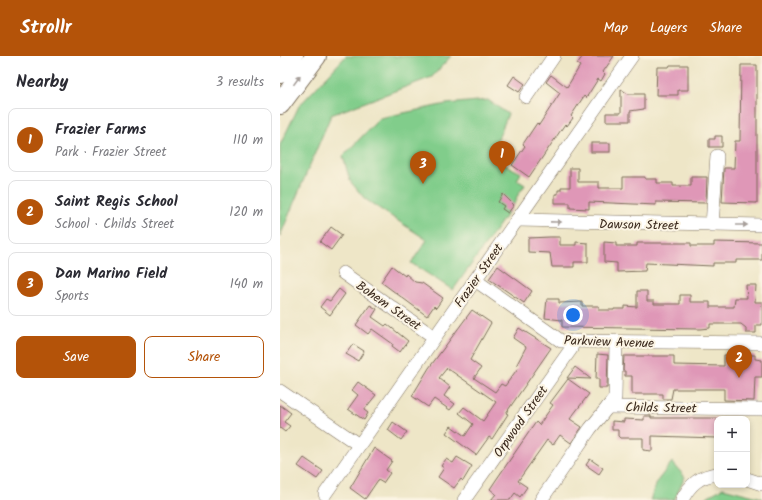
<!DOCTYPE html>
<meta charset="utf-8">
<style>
:root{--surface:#fff;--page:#f2f2f3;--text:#2b2b33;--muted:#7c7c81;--line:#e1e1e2;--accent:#b45309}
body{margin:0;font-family:Kalam,sans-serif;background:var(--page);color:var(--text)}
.controls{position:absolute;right:12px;bottom:12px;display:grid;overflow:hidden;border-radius:8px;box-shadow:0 2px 6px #0003}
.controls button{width:36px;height:36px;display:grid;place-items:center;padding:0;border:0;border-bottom:1px solid var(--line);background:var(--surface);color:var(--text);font:20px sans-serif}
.you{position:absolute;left:293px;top:259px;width:14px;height:14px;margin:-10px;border:3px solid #fff;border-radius:50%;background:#1a73e8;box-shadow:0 0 0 6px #1a73e833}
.badge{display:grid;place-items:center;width:26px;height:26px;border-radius:50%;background:var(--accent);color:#fff;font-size:13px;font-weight:700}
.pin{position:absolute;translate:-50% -33px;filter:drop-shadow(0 1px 2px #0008)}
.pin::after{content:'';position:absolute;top:21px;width:14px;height:12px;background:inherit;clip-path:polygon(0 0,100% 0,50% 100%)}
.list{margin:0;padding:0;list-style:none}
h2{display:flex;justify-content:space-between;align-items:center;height:52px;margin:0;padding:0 16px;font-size:17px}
h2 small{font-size:13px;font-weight:400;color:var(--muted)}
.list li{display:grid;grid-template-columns:26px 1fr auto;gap:12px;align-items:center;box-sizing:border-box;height:64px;margin:0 8px 8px;padding:0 8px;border:1px solid var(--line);border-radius:8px}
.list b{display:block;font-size:15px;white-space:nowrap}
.list p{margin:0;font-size:13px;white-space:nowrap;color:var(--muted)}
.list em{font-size:13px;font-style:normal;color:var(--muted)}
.actions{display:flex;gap:8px;padding:12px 16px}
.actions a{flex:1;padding:9px 0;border:1px solid var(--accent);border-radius:8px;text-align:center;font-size:14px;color:var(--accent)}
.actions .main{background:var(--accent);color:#fff}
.map{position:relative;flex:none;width:482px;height:444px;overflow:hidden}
header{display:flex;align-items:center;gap:24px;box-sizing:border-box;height:56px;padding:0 20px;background:var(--accent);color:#fff}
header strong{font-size:19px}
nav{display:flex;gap:22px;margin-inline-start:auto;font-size:14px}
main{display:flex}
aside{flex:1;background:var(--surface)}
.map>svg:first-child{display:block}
.green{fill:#81cd8b;stroke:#5e7c54}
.building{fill:#df97b7}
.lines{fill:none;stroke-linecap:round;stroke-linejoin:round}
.minor-casing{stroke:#7a6c59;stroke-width:14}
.highway-casing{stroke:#7a6c59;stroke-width:22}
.minor{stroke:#fff;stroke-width:13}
.highway{stroke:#fff;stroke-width:20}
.oneway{fill:#a79f9a}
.labels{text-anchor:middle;stroke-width:4;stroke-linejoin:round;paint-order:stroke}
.street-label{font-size:13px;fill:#3b2a1e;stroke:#fcf5e5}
</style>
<header>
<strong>Strollr</strong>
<nav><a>Map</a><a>Layers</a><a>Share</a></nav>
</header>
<main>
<aside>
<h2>Nearby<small>3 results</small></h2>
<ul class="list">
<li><span class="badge">1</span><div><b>Frazier Farms</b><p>Park · Frazier Street</p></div><em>110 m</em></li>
<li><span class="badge">2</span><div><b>Saint Regis School</b><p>School · Childs Street</p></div><em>120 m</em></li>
<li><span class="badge">3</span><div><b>Dan Marino Field</b><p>Sports</p></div><em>140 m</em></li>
</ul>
<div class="actions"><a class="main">Save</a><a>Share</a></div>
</aside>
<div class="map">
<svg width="482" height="444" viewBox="0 0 482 444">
<rect width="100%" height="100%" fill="#fcf5e5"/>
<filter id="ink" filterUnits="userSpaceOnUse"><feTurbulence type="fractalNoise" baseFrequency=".025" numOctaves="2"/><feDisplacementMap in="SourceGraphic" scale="8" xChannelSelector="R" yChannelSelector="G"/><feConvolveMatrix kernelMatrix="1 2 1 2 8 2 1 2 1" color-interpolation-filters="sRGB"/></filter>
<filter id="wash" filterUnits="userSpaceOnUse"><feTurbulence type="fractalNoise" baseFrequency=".012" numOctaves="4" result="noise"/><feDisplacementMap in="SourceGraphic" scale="16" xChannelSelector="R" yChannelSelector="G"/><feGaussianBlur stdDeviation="0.9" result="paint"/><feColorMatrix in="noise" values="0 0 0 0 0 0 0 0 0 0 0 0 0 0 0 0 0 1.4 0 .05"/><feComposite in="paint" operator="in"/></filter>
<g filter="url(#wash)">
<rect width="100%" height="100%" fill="#eee6c7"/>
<!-- green -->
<g class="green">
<path d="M 66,0 L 171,0 L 152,21 L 51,59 L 0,180 L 0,89 L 19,50 Z"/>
<path d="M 208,44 L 228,58 L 213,95 L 220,106 L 241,117 L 237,124 L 245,129 L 236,142 L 237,144 L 173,234 L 131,207 L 147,184 L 85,143 L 70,125 L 63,100 L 100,62 L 166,48 Z"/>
<path d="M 392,406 L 405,421 L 394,444 L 370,444 L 378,424 Z"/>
<path d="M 443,432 L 482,442 L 482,444 L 421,444 Z"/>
</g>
<g id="blocks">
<!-- building -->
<g class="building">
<path d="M 303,0 L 334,0 L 323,16 L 325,18 L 321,25 L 318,23 L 306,42 L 304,40 L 291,60 L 293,62 L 287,70 L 285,68 L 249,121 L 232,109 L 245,90 L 243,88 L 257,67 L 259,69 L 280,37 L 266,26 L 271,19 L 287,31 L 300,10 L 297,8 Z"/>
<path d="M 390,9 L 408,9 L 408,34 L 398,34 L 398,39 L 376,39 L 377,11 L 389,11 Z"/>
<path d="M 461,9 L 477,9 L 477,147 L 442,146 L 444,112 L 454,112 L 455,85 L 460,85 Z"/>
<path d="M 234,20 L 245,28 L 239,36 L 228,29 Z"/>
<path d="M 341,33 L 348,38 L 364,38 L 364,53 L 350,55 L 350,65 L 326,65 L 326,57 L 341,57 Z"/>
<path d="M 435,80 L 442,80 L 442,91 L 429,91 L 429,83 L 435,83 Z"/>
<rect x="311" y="87" width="19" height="9"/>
<path d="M 290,112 L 298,112 L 298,126 L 319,126 L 319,132 L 343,132 L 343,121 L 365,121 L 365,123 L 377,123 L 377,127 L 393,127 L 393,130 L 411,130 L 411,121 L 427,121 L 426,147 L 376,146 L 376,149 L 309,146 L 309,153 L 290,152 L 290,147 L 275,147 L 275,138 L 278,138 L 278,134 L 281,134 L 281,131 L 290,131 Z"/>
<path d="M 223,138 L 234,149 L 228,157 L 222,153 L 224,150 L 218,146 Z"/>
<path d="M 51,171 L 62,179 L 51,194 L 40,186 Z"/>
<path d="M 270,181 L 280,181 L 280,189 L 296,189 L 296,186 L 308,187 L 308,206 L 294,206 L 294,211 L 272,211 L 270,197 L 248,196 L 248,182 Z"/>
<path d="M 324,186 L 336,187 L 336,190 L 357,190 L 357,187 L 411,187 L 411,190 L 434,190 L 434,186 L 482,187 L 482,204 L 456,204 L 456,207 L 433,207 L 433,210 L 366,207 L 365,215 L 337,216 L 337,207 L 324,206 Z"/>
<path d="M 112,210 L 125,220 L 126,218 L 135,226 L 142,227 L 163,242 L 156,252 L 154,250 L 147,260 L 101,226 Z"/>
<path d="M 218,210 L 252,235 L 244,247 L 209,223 Z"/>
<path d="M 466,229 L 476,229 L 475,246 L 482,246 L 482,269 L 476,269 L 476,277 L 466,277 L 466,272 L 461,268 L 430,268 L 430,272 L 420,273 L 282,271 L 282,264 L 265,262 L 267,243 L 279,243 L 279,247 L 302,246 L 302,250 L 319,250 L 319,254 L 334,254 L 334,253 L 345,253 L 345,250 L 357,251 L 357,235 L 367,235 L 367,245 L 374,245 L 374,248 L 400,248 L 400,239 L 410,239 L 410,246 L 430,246 L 430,251 L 454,251 L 455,242 L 467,242 Z"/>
<path d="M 59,233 L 65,238 L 50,259 L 40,251 L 46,243 L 50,245 Z"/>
<path d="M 90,249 L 97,253 L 92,261 L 105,270 L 107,268 L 128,285 L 120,296 L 112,290 L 113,288 L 92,273 L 88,278 L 76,269 Z"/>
<path d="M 192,254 L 211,267 L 190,304 L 201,312 L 194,322 L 215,336 L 221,328 L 225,330 L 238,312 L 236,310 L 246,291 L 233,282 L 239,272 L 271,292 L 226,357 L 228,358 L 212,383 L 209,381 L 196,399 L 166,377 L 171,370 L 185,380 L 193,368 L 179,357 L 184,351 L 203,365 L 216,346 L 167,312 L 159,322 L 170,331 L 164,340 L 175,348 L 170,354 L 154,343 L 148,351 L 132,340 L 149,312 Z"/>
<path d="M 73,288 L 84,295 L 78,305 L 66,298 Z"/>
<path d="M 317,298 L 328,299 L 327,332 L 319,332 L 319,323 L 316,323 Z"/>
<path d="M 444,299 L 475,299 L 475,303 L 482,304 L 482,321 L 475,321 L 474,345 L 444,344 L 444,333 L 393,333 L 391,343 L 383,343 L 383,338 L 352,338 L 352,320 L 345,320 L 345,315 L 343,315 L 344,300 L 394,300 L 394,309 L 444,310 Z"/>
<path d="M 295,311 L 311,323 L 287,322 Z"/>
<path d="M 288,323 L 309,338 L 290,363 L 302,371 L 291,387 L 280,379 L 273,389 L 267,384 L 238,425 L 247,431 L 240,441 L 235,437 L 230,444 L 211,444 L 216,438 L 210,433 L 216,424 L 256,366 L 259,369 L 273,349 L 270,347 Z"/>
<path d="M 78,326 L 96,339 L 84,354 L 88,357 L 84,364 L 68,353 L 78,339 L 72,334 Z"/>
<path d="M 0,349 L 11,357 L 4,366 L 10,370 L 5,376 L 0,372 Z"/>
<path d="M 364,360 L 371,360 L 371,362 L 437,362 L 437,382 L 372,380 L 372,395 L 363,394 L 363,382 L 340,382 L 338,380 L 338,374 L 332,374 L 332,365 L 344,366 L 344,363 L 364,364 Z"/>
<path d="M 113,366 L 127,376 L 121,384 L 108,374 Z"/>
<path d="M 94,392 L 112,405 L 106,414 L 110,417 L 103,427 L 98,424 L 85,443 L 70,432 Z"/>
<path d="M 177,401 L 192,410 L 183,425 L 181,423 L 174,432 L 158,421 L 164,412 L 161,410 L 166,403 L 173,407 Z"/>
<path d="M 24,402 L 43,415 L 37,423 L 18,410 Z"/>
<path d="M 310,403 L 323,412 L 319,418 L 306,409 Z"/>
</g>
</g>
</g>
<g filter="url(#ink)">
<use href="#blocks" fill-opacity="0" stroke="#7a6c59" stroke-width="1"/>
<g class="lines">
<!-- minor casing -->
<g class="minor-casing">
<g id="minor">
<path d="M 246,41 L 274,0"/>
<path d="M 237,164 L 482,169"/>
<path d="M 432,169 L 437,100"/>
<path d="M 63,217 L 154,281"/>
<path d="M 195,224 L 281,285 L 482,287"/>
<path d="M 0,335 L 79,389"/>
<path d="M 328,351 L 482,353"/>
<path d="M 467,423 L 482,428"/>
<path d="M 45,438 L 352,0"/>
<path d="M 184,444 L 291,293 L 293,285"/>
<path d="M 261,444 L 310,373 L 335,342 L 336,286"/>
<path d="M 402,444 C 410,428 420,420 437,418"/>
</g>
</g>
<!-- highway casing -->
<g class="highway-casing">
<g id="highway">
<path d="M 0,17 L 13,0"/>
<path d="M 0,48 L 36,0"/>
</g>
</g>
<!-- minor -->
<use href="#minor" class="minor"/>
<!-- highway -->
<use href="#highway" class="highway"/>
</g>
<!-- one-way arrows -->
<defs><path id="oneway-solid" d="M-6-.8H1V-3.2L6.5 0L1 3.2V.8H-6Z"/></defs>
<g class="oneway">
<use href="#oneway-solid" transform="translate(17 24) rotate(-54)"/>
<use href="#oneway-solid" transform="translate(276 166) rotate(1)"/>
<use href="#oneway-solid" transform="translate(462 169)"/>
</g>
</g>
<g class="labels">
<!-- street labels -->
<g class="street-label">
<text transform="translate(359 168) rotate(1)" y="5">Dawson Street</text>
<text transform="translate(198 219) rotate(-55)" y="5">Frazier Street</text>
<text transform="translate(109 249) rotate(35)" y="5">Bohem Street</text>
<text transform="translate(329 285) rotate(2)" y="5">Parkview Avenue</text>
<text transform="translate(381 351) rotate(1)" y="5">Childs Street</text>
<text transform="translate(240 365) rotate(-55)" y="5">Orpwood Street</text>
</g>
</g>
</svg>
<div class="controls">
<button>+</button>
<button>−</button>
</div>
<div class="you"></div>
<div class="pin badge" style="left:222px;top:118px">1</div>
<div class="pin badge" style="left:459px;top:322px">2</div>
<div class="pin badge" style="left:143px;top:128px">3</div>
</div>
</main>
